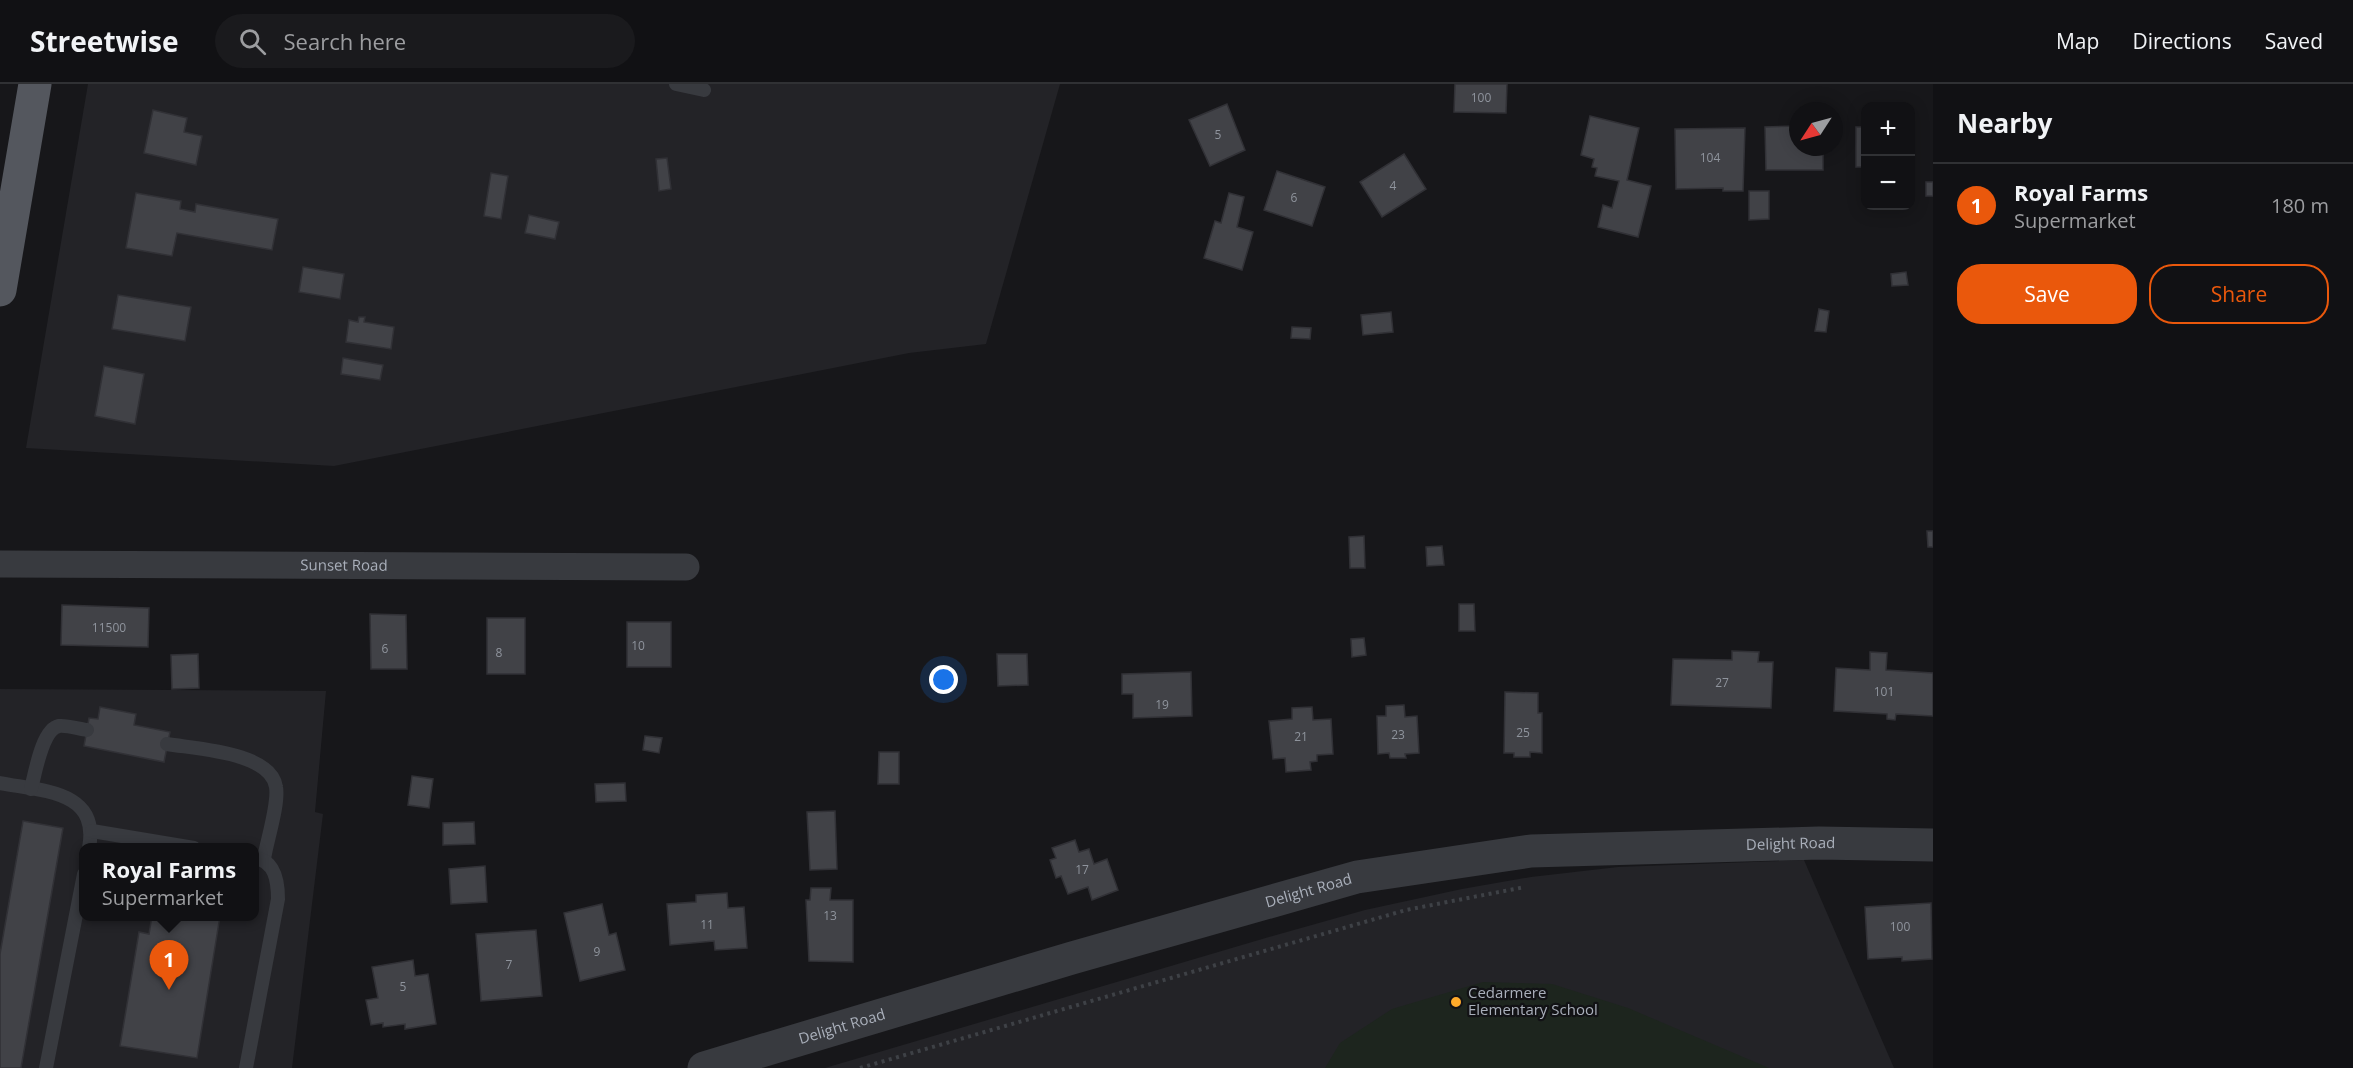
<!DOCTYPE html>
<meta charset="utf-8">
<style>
:root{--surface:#111114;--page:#1a1a1d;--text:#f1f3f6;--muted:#9c9da0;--line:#303134;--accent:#ea580c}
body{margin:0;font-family:"Open Sans",sans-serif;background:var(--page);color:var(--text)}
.controls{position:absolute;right:18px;top:18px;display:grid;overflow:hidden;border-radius:12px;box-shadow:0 3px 15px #0003}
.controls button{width:54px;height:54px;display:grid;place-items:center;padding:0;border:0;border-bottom:2px solid var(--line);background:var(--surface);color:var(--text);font:30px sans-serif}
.compass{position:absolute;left:1789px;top:18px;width:54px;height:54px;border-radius:50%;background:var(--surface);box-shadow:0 3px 15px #0003;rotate:234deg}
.you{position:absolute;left:944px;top:596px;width:21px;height:21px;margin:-15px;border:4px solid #fff;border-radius:50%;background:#1a73e8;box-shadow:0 0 0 9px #1a73e833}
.badge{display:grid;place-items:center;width:39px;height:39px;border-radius:50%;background:var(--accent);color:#fff;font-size:20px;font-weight:700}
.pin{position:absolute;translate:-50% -50px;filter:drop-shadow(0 2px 3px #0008)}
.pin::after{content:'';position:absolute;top:32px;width:21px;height:18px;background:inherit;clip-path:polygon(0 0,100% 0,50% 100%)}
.popup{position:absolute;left:79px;top:759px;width:180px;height:78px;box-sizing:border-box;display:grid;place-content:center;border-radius:12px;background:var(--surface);filter:drop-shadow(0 2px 4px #0005);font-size:20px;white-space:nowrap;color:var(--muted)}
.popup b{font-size:22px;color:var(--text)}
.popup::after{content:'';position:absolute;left:50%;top:100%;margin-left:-12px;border:12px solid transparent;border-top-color:var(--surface)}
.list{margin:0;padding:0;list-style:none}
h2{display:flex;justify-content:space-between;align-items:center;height:78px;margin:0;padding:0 24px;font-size:26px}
h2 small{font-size:20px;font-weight:400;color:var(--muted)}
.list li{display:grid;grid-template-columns:39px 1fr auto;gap:18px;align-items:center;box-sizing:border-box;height:84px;padding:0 24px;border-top:2px solid var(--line)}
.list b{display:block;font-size:22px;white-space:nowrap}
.list p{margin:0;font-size:20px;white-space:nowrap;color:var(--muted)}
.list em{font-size:20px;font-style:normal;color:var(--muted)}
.actions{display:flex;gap:12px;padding:18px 24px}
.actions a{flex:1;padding:14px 0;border:2px solid var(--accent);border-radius:24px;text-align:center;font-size:21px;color:var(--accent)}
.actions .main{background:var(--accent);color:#fff}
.icon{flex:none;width:33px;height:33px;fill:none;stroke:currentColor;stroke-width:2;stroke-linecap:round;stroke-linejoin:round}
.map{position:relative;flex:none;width:1933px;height:984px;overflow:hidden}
header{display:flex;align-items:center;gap:36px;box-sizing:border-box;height:84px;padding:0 30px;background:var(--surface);border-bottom:2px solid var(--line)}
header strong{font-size:28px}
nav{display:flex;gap:33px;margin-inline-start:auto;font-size:21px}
.search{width:420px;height:54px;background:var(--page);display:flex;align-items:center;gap:15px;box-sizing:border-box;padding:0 21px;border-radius:33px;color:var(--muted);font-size:22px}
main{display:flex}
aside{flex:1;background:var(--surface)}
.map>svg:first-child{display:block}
.built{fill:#232327;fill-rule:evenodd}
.green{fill:#1d251e}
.building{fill:#414247;stroke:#313136;stroke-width:1.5}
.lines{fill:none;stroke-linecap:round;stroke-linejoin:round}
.path{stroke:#3e4146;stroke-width:4;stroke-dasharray:3 4.5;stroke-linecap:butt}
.service{stroke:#383a3f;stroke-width:14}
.minor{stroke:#383a3f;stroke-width:27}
.tertiary{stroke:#383a3f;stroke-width:33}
.primary{stroke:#54575e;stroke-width:33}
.poi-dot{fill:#ffab2a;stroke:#121215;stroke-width:2}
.labels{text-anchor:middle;stroke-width:4.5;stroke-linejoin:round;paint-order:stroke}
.number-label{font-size:12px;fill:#8f949d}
.street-label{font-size:15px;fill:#a9afba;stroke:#121215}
.poi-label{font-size:15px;fill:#a9afba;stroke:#121215;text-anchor:start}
</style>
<header>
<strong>Streetwise</strong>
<div class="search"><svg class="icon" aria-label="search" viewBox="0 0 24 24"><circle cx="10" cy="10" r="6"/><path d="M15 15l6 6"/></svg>Search here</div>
<nav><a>Map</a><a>Directions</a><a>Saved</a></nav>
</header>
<main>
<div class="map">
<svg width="1933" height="984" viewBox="0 0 1933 984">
<rect width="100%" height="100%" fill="#17171a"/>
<!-- built -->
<g class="built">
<path d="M 88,0 L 1060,0 L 986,260 L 909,269 L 334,382 L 26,364 Z"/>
<path d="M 0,605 L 326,607 L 315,728 L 323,730 L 292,984 L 0,984 ZM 84,764 L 255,764 L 255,832 L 84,832 Z"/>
<path d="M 1804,776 L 1894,984 L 825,984 L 1269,853 L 1365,826 L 1462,805 L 1531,793 L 1618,783 Z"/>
</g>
<!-- green -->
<path class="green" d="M 1483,898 L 1552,900 L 1628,924 L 1769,984 L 1325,984 L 1340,959 L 1392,925 Z"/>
<!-- building -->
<g class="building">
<path d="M 1455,0 L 1507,0 L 1506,29 L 1454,28 Z"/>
<path d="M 1227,20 L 1245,66 L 1210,82 L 1189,36 Z"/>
<path d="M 153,26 L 187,34 L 184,48 L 202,52 L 196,81 L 144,69 Z"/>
<path d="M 1590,32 L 1639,44 L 1627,96 L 1651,102 L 1638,153 L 1598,143 L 1603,121 L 1612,124 L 1619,97 L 1595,92 L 1597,84 L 1592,83 L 1594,75 L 1581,71 Z"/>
<path d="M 1798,42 L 1798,63 L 1823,63 L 1823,86 L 1766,86 L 1765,43 Z"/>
<rect x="1856" y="43" width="10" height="40"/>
<path d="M 1745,44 L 1743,107 L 1723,107 L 1723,104 L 1676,105 L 1675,45 Z"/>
<path d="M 1404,70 L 1426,105 L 1382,133 L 1360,98 Z"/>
<path d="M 667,74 L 671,105 L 659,107 L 656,75 Z"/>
<path d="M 1277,87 L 1325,103 L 1312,142 L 1264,126 Z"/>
<path d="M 491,89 L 508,92 L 501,135 L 484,132 Z"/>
<rect x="1926" y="98" width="7" height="14"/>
<path d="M 1749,107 L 1769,107 L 1769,135 L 1749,136 Z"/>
<path d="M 136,109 L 181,117 L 180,125 L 195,128 L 196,120 L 278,135 L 272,166 L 177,149 L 172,172 L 126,164 Z"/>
<path d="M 1229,109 L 1244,113 L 1237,143 L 1253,148 L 1242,186 L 1204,174 L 1215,137 L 1221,139 Z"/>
<path d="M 529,131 L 559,138 L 555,155 L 525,149 Z"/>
<path d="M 303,183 L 344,190 L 340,215 L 299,208 Z"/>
<path d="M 1906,188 L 1908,201 L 1892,202 L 1891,190 Z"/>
<path d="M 118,211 L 191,223 L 185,257 L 112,245 Z"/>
<path d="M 1819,225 L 1829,227 L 1826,248 L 1815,247 Z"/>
<path d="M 1391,228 L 1393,248 L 1363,251 L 1361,231 Z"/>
<path d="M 359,233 L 365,233 L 364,238 L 394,243 L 391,265 L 346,258 L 349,236 L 358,238 Z"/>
<path d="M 1292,243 L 1311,244 L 1310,255 L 1291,254 Z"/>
<path d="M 343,274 L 383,281 L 380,296 L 341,290 Z"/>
<path d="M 104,282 L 144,290 L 135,340 L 95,332 Z"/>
<path d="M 1927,447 L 1933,447 L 1933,463 L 1928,463 Z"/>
<path d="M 1364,452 L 1365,484 L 1350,484 L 1349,453 Z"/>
<path d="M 1442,462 L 1444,481 L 1427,482 L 1426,463 Z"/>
<path d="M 1459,520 L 1474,520 L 1475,547 L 1459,547 Z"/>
<path d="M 62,521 L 149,524 L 148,563 L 61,561 Z"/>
<path d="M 370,530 L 406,531 L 407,585 L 371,585 Z"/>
<rect x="487" y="534" width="38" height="56"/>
<rect x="627" y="538" width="44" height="45"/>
<path d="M 1364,554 L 1366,571 L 1352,573 L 1351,555 Z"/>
<path d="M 1732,567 L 1759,568 L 1758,578 L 1773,578 L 1771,624 L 1671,621 L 1673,575 L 1732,576 Z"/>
<path d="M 1870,568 L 1887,569 L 1886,586 L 1933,589 L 1933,632 L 1896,630 L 1895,636 L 1887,635 L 1887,630 L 1834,627 L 1836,584 L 1870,586 Z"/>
<path d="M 198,570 L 199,604 L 172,605 L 171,571 Z"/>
<path d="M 997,570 L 1027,570 L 1028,601 L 998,602 Z"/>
<path d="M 1191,588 L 1192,632 L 1133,634 L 1133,610 L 1122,610 L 1122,590 Z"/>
<path d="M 1505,608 L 1538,609 L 1538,629 L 1542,629 L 1542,669 L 1530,668 L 1530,673 L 1514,673 L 1514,669 L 1504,669 Z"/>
<path d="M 1404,621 L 1405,633 L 1417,632 L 1419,669 L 1405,670 L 1406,674 L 1390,674 L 1389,669 L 1378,670 L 1377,632 L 1386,632 L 1386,622 Z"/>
<path d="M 100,623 L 136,630 L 134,641 L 170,648 L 164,678 L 84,662 L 89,634 L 98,635 Z"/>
<path d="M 1312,623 L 1313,636 L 1331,635 L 1333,670 L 1317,671 L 1317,677 L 1310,678 L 1311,686 L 1286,688 L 1285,674 L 1273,675 L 1269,637 L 1292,635 L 1292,624 Z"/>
<path d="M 645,652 L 662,654 L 659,669 L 643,666 Z"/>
<path d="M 879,668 L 899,668 L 899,700 L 878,700 Z"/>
<path d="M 412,692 L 433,695 L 429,724 L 408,721 Z"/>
<path d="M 625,699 L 626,717 L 596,718 L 595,700 Z"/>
<path d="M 835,727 L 837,785 L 810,786 L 807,728 Z"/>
<path d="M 23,737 L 63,744 L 21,984 L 0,984 L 0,870 Z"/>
<path d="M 474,738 L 475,760 L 443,761 L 443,739 Z"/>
<path d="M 1075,756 L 1079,768 L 1089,765 L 1094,780 L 1107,775 L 1118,806 L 1092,816 L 1088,803 L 1068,810 L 1061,792 L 1056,794 L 1050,776 L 1056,774 L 1052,764 Z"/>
<path d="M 485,782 L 487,818 L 451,820 L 449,785 Z"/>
<path d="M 811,804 L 831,804 L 830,816 L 853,816 L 853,878 L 809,877 L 806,816 L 810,816 Z"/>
<path d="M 727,809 L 728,824 L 744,823 L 747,864 L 715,866 L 714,857 L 670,861 L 667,820 L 696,818 L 696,811 Z"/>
<path d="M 1931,819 L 1932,875 L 1902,877 L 1902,873 L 1868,875 L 1865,823 Z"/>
<path d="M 602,820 L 609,851 L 616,849 L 625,886 L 580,897 L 564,829 Z"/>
<path d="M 152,832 L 220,832 L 197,974 L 120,962 L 139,848 L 149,850 Z"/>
<path d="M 536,846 L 542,912 L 481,917 L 476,850 Z"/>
<path d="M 413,876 L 415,892 L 428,890 L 436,940 L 405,945 L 405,940 L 383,943 L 383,939 L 371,941 L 366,916 L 378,914 L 372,883 Z"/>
</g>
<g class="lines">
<!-- path -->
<path class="path" d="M 860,984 L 1406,826 L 1525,803"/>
<!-- service -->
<g class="service">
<path d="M 676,0 L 704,6"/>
<path d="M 167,660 C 196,665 271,668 276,703 C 279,720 267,756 264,775"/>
<path d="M 0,699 C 41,707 100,706 89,764"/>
<path d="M 31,705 C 35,690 42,645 59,642 C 67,641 79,645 87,646"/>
<path d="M 92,747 L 194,764"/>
<path d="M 46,984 L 84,790"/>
<path d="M 246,984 L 278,815 C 278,797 275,777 255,774"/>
</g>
<!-- minor -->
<path class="minor" id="s1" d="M 0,480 L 686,483"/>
<!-- tertiary -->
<path class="tertiary" id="s2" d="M 704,984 L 1072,874 L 1357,793 L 1531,767 L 1819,759 L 1933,761"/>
<!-- primary -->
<path class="primary" d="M 0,206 L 35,0"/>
</g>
<!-- markers -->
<circle class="poi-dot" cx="1456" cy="918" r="6"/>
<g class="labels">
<!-- number labels -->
<g class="number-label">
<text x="1481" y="18">100</text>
<text x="1218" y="55">5</text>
<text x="1710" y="78">104</text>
<text x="1393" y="106">4</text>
<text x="1294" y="118">6</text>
<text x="109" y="548">11500</text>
<text x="638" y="566">10</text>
<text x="385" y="569">6</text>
<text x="499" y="573">8</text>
<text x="1722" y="603">27</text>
<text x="1884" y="612">101</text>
<text x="1162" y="625">19</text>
<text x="1523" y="653">25</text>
<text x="1398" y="655">23</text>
<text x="1301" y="657">21</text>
<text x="1082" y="790">17</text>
<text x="830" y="836">13</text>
<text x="707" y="845">11</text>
<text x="1900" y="847">100</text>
<text x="597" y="872">9</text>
<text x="509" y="885">7</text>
<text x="403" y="907">5</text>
</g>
<!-- street labels -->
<g class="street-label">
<text dy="5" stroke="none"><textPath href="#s1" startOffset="344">Sunset Road</textPath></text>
<text dy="5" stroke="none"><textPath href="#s2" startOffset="1116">Delight Road</textPath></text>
<text dy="5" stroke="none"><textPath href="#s2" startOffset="630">Delight Road</textPath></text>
<text dy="5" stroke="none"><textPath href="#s2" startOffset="144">Delight Road</textPath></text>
</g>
<!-- poi labels -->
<g class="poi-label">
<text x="1468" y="914">Cedarmere<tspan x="1468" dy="17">Elementary School</tspan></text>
</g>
</g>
</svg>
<div class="controls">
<button>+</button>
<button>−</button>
</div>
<svg class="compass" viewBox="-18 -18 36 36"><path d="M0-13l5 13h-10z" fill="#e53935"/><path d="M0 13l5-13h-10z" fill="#9c9da0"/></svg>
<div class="you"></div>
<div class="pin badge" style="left:169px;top:906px">1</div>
<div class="popup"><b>Royal Farms</b>Supermarket</div>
</div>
<aside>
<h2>Nearby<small></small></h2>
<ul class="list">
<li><span class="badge">1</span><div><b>Royal Farms</b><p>Supermarket</p></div><em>180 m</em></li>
</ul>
<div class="actions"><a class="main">Save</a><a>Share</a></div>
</aside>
</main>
